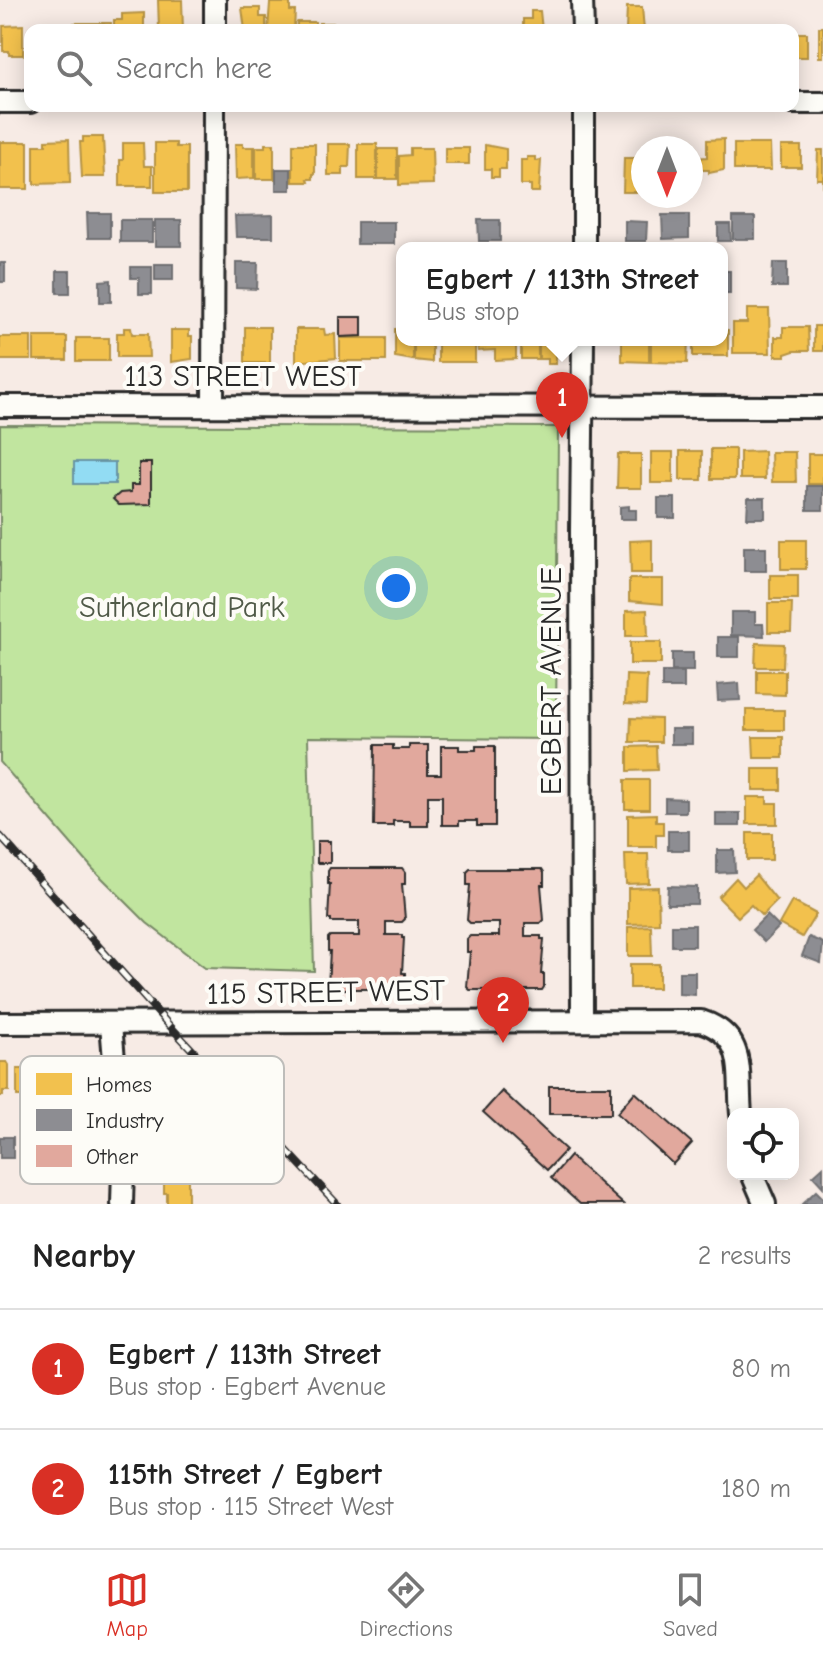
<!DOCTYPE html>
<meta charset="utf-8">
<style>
:root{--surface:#fff;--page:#f2f2f2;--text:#222;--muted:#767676;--line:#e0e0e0;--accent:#d93025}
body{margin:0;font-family:"Comic Neue",sans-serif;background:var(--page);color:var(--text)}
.controls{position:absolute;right:24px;bottom:24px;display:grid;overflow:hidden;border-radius:16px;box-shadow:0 4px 20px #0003}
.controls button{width:72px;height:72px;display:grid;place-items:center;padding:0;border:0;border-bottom:2px solid var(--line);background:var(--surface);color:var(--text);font:40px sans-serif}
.compass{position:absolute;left:631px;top:136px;width:72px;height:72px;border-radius:50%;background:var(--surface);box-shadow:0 4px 20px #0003;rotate:180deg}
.you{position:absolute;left:396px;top:588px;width:28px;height:28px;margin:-20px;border:6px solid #fff;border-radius:50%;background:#1a73e8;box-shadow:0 0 0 12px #1a73e833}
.badge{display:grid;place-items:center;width:52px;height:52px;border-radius:50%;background:var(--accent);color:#fff;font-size:26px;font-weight:700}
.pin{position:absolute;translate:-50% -66px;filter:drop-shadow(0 2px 4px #0008)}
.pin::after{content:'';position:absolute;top:42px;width:28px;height:24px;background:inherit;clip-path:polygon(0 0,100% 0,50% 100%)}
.popup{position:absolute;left:396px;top:242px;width:332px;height:104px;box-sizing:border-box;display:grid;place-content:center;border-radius:16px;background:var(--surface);filter:drop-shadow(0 2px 6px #0005);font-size:26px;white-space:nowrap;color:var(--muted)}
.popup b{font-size:30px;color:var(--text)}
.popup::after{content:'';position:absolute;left:50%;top:100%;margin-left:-16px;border:16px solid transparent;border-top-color:var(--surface)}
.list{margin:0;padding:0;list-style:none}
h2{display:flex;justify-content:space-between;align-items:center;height:104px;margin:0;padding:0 32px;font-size:34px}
h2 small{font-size:26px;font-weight:400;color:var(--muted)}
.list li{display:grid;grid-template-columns:52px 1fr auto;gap:24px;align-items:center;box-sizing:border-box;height:120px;padding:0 32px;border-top:2px solid var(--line)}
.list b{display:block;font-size:30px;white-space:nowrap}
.list p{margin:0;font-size:26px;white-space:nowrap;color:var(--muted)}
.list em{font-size:26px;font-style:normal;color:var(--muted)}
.icon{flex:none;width:44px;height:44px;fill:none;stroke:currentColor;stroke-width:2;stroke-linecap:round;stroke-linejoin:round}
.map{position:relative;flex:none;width:823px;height:1204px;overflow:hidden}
.search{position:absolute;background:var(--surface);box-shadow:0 4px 20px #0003;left:24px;right:24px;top:24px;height:88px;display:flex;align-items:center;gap:20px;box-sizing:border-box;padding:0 28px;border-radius:16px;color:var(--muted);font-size:30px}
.sheet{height:344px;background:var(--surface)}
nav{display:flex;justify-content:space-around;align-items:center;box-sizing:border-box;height:112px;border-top:2px solid var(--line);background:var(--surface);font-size:22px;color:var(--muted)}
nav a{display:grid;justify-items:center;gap:4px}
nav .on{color:var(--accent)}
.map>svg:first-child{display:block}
.green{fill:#c1e59f;stroke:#768865;stroke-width:2}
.water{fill:#92dcf3;stroke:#6995a3;stroke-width:2}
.homes{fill:#f2c14e;stroke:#b69444;stroke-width:2}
.industry{fill:#8d8d92;stroke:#707073;stroke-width:2}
.building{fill:#e1a89d;stroke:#2b2b2b;stroke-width:2}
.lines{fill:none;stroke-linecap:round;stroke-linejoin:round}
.minor-casing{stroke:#2b2b2b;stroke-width:26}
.minor{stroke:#fdfcf7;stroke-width:20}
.rail-casing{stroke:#2b2b2b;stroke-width:8}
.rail{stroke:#fdfcf7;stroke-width:5;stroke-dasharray:15;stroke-linecap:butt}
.labels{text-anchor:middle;stroke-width:8;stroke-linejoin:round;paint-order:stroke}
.street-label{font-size:30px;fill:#2b2b2b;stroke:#fdfcf7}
.park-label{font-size:30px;fill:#505a48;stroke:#fdfcf7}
.key{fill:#fdfcf7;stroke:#bebdba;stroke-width:2}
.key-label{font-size:22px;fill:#2b2b2b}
</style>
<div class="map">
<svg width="823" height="1204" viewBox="0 0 823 1204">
<rect width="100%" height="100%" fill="#f7ebe5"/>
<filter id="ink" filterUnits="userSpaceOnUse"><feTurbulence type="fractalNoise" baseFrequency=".0125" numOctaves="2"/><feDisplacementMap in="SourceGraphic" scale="16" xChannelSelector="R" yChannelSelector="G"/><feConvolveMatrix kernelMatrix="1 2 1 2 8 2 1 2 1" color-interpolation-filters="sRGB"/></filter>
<g filter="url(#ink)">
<!-- green -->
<path class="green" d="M 0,425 L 558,427 L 556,739 L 308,737 L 314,971 L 205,968 L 147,923 L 93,869 L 0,762 Z"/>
<!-- water -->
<rect class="water" x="74" y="462" width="41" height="22"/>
<!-- homes -->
<g class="homes">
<path d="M 158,0 L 182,0 L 183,30 L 159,30 Z"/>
<path d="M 270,3 L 290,3 L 290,11 L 295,11 L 294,30 L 268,30 Z"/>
<path d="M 627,7 L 642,7 L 644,30 L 626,30 Z"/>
<path d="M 242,8 L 260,8 L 260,17 L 266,17 L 266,30 L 245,30 Z"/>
<path d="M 531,11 L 540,11 L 542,30 L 523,30 L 523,19 L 531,19 Z"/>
<path d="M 144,13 L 144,30 L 114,30 L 114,20 L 122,20 L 122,14 Z"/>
<rect x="297" y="22" width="18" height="8"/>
<path d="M 347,22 L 356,22 L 356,28 L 368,30 L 344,30 L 347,28 Z"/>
<path d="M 385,22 L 416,23 L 416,30 L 385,30 Z"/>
<rect x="74" y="23" width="37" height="7"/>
<path d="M 319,23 L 336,23 L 337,30 L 319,30 Z"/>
<path d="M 419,24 L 435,25 L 435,30 L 419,30 Z"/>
<path d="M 735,24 L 765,25 L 765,30 L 735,30 Z"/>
<path d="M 23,25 L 23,55 L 9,55 L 9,51 L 3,51 L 3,26 Z"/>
<rect x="34" y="26" width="35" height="4"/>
<rect x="819" y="27" width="4" height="30"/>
<rect x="793" y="33" width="14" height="24"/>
<path d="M 83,137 L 103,137 L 105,177 L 82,177 L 80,142 L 83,142 Z"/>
<path d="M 69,139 L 70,183 L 34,184 L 34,145 L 46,145 L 46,140 Z"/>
<path d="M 724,139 L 724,170 L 709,173 L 709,170 L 695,170 L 695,158 L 707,157 L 707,140 Z"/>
<rect x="659" y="141" width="23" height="7"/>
<rect x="0" y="142" width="28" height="47"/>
<path d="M 123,143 L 143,143 L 144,166 L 152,166 L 152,186 L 120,186 L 120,160 L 123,160 Z"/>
<path d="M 155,143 L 176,143 L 176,147 L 187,147 L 187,192 L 155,192 Z"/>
<path d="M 235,144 L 243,144 L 243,147 L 254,147 L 254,178 L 236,179 Z"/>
<path d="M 265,144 L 274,144 L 274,179 L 256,179 L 256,147 L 265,147 Z"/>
<path d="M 293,144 L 315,144 L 315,174 L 313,174 L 313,179 L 308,179 L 309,182 L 293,182 Z"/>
<path d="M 328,144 L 350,144 L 349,167 L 343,167 L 343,175 L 328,175 Z"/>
<rect x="358" y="144" width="19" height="35"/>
<path d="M 734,144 L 770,144 L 771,170 L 734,170 Z"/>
<path d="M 485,145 L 506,149 L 506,169 L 499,169 L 499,177 L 491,177 L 491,169 L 485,169 Z"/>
<rect x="781" y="146" width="20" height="21"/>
<path d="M 410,148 L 432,148 L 433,184 L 399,185 L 399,156 L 410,155 Z"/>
<rect x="445" y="148" width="24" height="16"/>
<rect x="378" y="149" width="19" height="30"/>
<path d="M 818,150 L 823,150 L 823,187 L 823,179 L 817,179 Z"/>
<path d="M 527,157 L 535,157 L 535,161 L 541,160 L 539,192 L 531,192 L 531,185 L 521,185 L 521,160 L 527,160 Z"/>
<path d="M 624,158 L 643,158 L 643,182 L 638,182 L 638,192 L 623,192 Z"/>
<path d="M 747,309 L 769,309 L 770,353 L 733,353 L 733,323 L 747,323 Z"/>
<rect x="814" y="326" width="9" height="25"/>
<rect x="245" y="327" width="25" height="36"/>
<path d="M 783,327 L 808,327 L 809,351 L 794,351 L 785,354 L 785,356 L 775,356 L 775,337 L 783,337 Z"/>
<path d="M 124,328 L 131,328 L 132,334 L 148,334 L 149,357 L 117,357 L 117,333 L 124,333 Z"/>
<path d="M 296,329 L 324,329 L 325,335 L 335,334 L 336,358 L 296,362 Z"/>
<path d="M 395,329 L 402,329 L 402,340 L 413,340 L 413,360 L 395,357 Z"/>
<path d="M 171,330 L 189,330 L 189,336 L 192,336 L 192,359 L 171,362 Z"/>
<path d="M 722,330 L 728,330 L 728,356 L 693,356 L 693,340 L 722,340 Z"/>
<rect x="0" y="337" width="31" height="23"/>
<rect x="34" y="337" width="33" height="23"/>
<rect x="76" y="338" width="33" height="23"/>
<rect x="340" y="338" width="46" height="23"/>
<path d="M 414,340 L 432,340 L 432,362 L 414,360 Z"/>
<rect x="438" y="340" width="37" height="22"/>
<path d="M 477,340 L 516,340 L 516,359 L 495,360 L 495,350 L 478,351 Z"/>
<rect x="521" y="340" width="17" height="19"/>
<path d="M 539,340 L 556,340 L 556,364 L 548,364 L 548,359 L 539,359 Z"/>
<path d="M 622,340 L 649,340 L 649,362 L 622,361 Z"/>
<path d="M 651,340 L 688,340 L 687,363 L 651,362 Z"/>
<rect x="711" y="449" width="24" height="30"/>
<rect x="680" y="451" width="22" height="29"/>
<path d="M 764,451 L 765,479 L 740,479 L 740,452 Z"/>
<rect x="651" y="452" width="22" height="31"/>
<path d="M 771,452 L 795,452 L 796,482 L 772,482 Z"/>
<path d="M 618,454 L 641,454 L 641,488 L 617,488 Z"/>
<rect x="808" y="454" width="15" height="30"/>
<path d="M 652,540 L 652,573 L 631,573 L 630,541 Z"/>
<rect x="781" y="540" width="25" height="29"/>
<rect x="770" y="575" width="28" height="24"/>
<path d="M 629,579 L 663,579 L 663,604 L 629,601 Z"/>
<path d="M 768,603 L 792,603 L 791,632 L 768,632 Z"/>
<path d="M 647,610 L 648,636 L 626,636 L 626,611 Z"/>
<rect x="630" y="642" width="31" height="22"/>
<path d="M 756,643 L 784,644 L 783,667 L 755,667 Z"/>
<path d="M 757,671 L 785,671 L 785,695 L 757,694 Z"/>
<path d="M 626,675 L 647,676 L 646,705 L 625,704 Z"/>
<rect x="746" y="710" width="38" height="20"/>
<path d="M 631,718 L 661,719 L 661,742 L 630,742 Z"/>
<path d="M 753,737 L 783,737 L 783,758 L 754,758 Z"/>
<path d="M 656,746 L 657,770 L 628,771 L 628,747 Z"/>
<rect x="753" y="769" width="28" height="21"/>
<rect x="625" y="780" width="24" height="29"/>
<path d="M 747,797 L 767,797 L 767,803 L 777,803 L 777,824 L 747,824 Z"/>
<path d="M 656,814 L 656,822 L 663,822 L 663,835 L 656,835 L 656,847 L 628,847 L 628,815 Z"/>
<rect x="747" y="833" width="25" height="27"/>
<path d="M 625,854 L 648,854 L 649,883 L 626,884 Z"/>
<path d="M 756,875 L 777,901 L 762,916 L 751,905 L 738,917 L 718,897 L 736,878 L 744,887 Z"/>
<path d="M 658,887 L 659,923 L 628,924 L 628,888 Z"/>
<path d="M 792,901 L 816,914 L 802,937 L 779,924 Z"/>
<path d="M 651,926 L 652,956 L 628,956 L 628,927 Z"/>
<rect x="630" y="964" width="29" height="24"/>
<path d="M 0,1062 L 7,1062 L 9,1065 L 9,1091 L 3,1091 L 3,1096 L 0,1096 Z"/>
<path d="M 55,1068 L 55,1096 L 37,1096 L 37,1069 Z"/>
<rect x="17" y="1069" width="19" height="27"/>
<path d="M 57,1084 L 75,1084 L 76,1111 L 57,1111 Z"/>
<rect x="77" y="1084" width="19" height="27"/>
<path d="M 164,1174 L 188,1174 L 188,1204 L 167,1204 L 167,1193 L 164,1193 Z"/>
</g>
<!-- industry -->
<g class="industry">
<rect x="276" y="169" width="15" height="21"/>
<path d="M 87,213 L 110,213 L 110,238 L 88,238 Z"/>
<path d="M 273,215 L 273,237 L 236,237 L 235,216 Z"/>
<path d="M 662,215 L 689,215 L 689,238 L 663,239 Z"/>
<rect x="733" y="217" width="22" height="22"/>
<rect x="120" y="220" width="32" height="22"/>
<rect x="155" y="220" width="26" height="26"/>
<path d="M 478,220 L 500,220 L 500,241 L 479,241 Z"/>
<path d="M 625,221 L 647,222 L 646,241 L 625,241 Z"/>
<rect x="357" y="222" width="37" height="22"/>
<path d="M 718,224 L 730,224 L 731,241 L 718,241 Z"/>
<rect x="0" y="263" width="5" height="19"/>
<path d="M 236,263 L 258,263 L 257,289 L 236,288 Z"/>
<path d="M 773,263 L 787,263 L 787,287 L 772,287 Z"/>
<rect x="155" y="264" width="18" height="16"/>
<path d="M 131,267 L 152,267 L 152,294 L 139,294 L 139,278 L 131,278 Z"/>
<rect x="57" y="271" width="13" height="22"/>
<rect x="722" y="271" width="8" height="22"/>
<path d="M 111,280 L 111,302 L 100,302 L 100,281 Z"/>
<rect x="807" y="486" width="16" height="24"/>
<rect x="658" y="498" width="17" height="20"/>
<path d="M 748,498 L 765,498 L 765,518 L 747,518 Z"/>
<path d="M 629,506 L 629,510 L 636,510 L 636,519 L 620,519 L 620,507 Z"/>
<rect x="744" y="547" width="22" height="24"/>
<path d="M 731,612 L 755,612 L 755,624 L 763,624 L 764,636 L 731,635 Z"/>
<rect x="718" y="637" width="21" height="20"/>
<rect x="672" y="653" width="21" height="18"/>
<rect x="662" y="672" width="22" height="16"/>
<path d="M 739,683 L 740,700 L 718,701 L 717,685 Z"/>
<rect x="671" y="729" width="21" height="15"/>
<path d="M 665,798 L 686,799 L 686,812 L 665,812 Z"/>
<rect x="716" y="813" width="24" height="13"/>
<rect x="668" y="831" width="21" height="19"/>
<path d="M 717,850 L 734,850 L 735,872 L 717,873 Z"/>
<path d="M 668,886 L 697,887 L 697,904 L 667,904 Z"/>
<path d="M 767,915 L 779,927 L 764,942 L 752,930 Z"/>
<rect x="672" y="925" width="23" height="21"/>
<path d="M 809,937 L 823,943 L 821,963 L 802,956 Z"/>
<path d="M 679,972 L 695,972 L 695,995 L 679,994 Z"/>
<rect x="0" y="1137" width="13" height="21"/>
<path d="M 823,1167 L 823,1187 L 813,1176 Z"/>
<path d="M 816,1191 L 823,1198 L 823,1204 L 802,1204 Z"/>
</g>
<!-- building -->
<g class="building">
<path d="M 340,317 L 362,317 L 362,336 L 340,337 Z"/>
<path d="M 139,463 L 151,463 L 151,504 L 119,505 L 113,499 L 120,493 L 131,492 L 131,485 L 139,485 Z"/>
<path d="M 375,745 L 393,745 L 393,749 L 409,749 L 409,745 L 428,745 L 428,774 L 441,774 L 441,746 L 459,746 L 459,750 L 476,750 L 476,746 L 495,746 L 495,826 L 477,826 L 477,821 L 459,821 L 459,825 L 442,825 L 442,796 L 428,796 L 428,826 L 410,826 L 410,821 L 393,821 L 393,826 L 374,826 Z"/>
<rect x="317" y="841" width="13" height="22"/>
<path d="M 330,868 L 402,868 L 405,872 L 405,884 L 402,884 L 405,919 L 402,922 L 386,922 L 386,935 L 402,935 L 402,938 L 404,938 L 402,973 L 405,973 L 405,986 L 402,989 L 330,989 L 328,986 L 330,951 L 328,951 L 328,938 L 330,936 L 359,936 L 359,922 L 331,922 L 331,919 L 328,919 L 330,884 L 328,884 L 328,871 Z"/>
<path d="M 470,869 L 542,869 L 544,872 L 544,885 L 541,885 L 544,920 L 541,923 L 525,923 L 525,936 L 541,936 L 541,939 L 544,939 L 541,974 L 544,974 L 544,987 L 542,990 L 470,990 L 467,987 L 470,952 L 467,952 L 467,939 L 470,936 L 499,936 L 499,923 L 470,923 L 467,920 L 470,885 L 467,885 L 467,872 Z"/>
<rect x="549" y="1086" width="62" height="28"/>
<path d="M 502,1091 L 566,1150 L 547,1170 L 483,1112 Z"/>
<path d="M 635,1092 L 692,1143 L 673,1164 L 617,1113 Z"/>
<path d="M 570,1156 L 623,1204 L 580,1204 L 551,1178 Z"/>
</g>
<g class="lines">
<!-- minor casing -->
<g class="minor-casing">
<g id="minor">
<path d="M 582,0 L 583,30"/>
<path d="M 215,30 L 215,0"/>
<path d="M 0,102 L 30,102"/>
<path d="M 793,103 L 823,103"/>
<path d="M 584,248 L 584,106"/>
<path d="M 0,406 L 823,407"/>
<path d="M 213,406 L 214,106"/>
<path d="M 582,1021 L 581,530 L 583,340"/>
<path d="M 0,1023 L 701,1021 C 748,1036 737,1073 741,1114"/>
<path d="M 111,1024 L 123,1168 L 122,1204"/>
<path d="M 752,1174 L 765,1204"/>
</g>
</g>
<!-- minor -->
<use href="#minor" class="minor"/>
<!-- rail casing -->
<g class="rail-casing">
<path id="rail" d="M 0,836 L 168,1024 L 337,1204"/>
</g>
<!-- rail -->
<use href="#rail" class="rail"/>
</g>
</g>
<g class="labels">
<!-- street labels -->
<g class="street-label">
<text x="243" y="386">113 STREET WEST</text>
<text transform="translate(551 681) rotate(-90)" y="10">EGBERT AVENUE</text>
<text transform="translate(326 992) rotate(-1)" y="10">115 STREET WEST</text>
</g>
<!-- park labels -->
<g class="park-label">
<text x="182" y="617">Sutherland Park</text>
</g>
</g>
<!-- legend -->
<rect x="20" y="1056" width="264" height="128" rx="12" class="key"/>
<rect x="36" y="1073" width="36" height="22" fill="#f2c14e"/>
<rect x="36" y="1109" width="36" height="22" fill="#8d8d92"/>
<rect x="36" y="1145" width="36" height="22" fill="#e1a89d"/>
<g class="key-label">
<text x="86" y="1092">Homes</text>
<text x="86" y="1128">Industry</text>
<text x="86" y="1164">Other</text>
</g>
</svg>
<div class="controls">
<button><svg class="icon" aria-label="locate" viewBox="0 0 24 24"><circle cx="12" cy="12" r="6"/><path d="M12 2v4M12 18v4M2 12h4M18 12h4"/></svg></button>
</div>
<svg class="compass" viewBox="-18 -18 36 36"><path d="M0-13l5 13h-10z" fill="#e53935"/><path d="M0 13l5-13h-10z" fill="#767676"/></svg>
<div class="you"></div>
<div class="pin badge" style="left:562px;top:438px">1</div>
<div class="popup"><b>Egbert / 113th Street</b>Bus stop</div>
<div class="pin badge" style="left:503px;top:1043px">2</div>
<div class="search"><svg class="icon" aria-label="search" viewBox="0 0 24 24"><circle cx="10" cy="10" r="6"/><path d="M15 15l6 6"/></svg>Search here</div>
</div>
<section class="sheet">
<h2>Nearby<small>2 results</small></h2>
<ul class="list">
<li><span class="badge">1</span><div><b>Egbert / 113th Street</b><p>Bus stop · Egbert Avenue</p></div><em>80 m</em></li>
<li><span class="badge">2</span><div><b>115th Street / Egbert</b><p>Bus stop · 115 Street West</p></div><em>180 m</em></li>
</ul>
</section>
<nav>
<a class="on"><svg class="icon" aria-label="map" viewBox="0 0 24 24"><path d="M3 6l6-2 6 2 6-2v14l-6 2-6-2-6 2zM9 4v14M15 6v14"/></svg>Map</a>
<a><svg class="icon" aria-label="directions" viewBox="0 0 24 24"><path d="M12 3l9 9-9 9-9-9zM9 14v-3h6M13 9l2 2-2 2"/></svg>Directions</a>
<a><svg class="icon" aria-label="saved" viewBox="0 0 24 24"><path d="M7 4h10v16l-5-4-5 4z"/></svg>Saved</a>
</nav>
